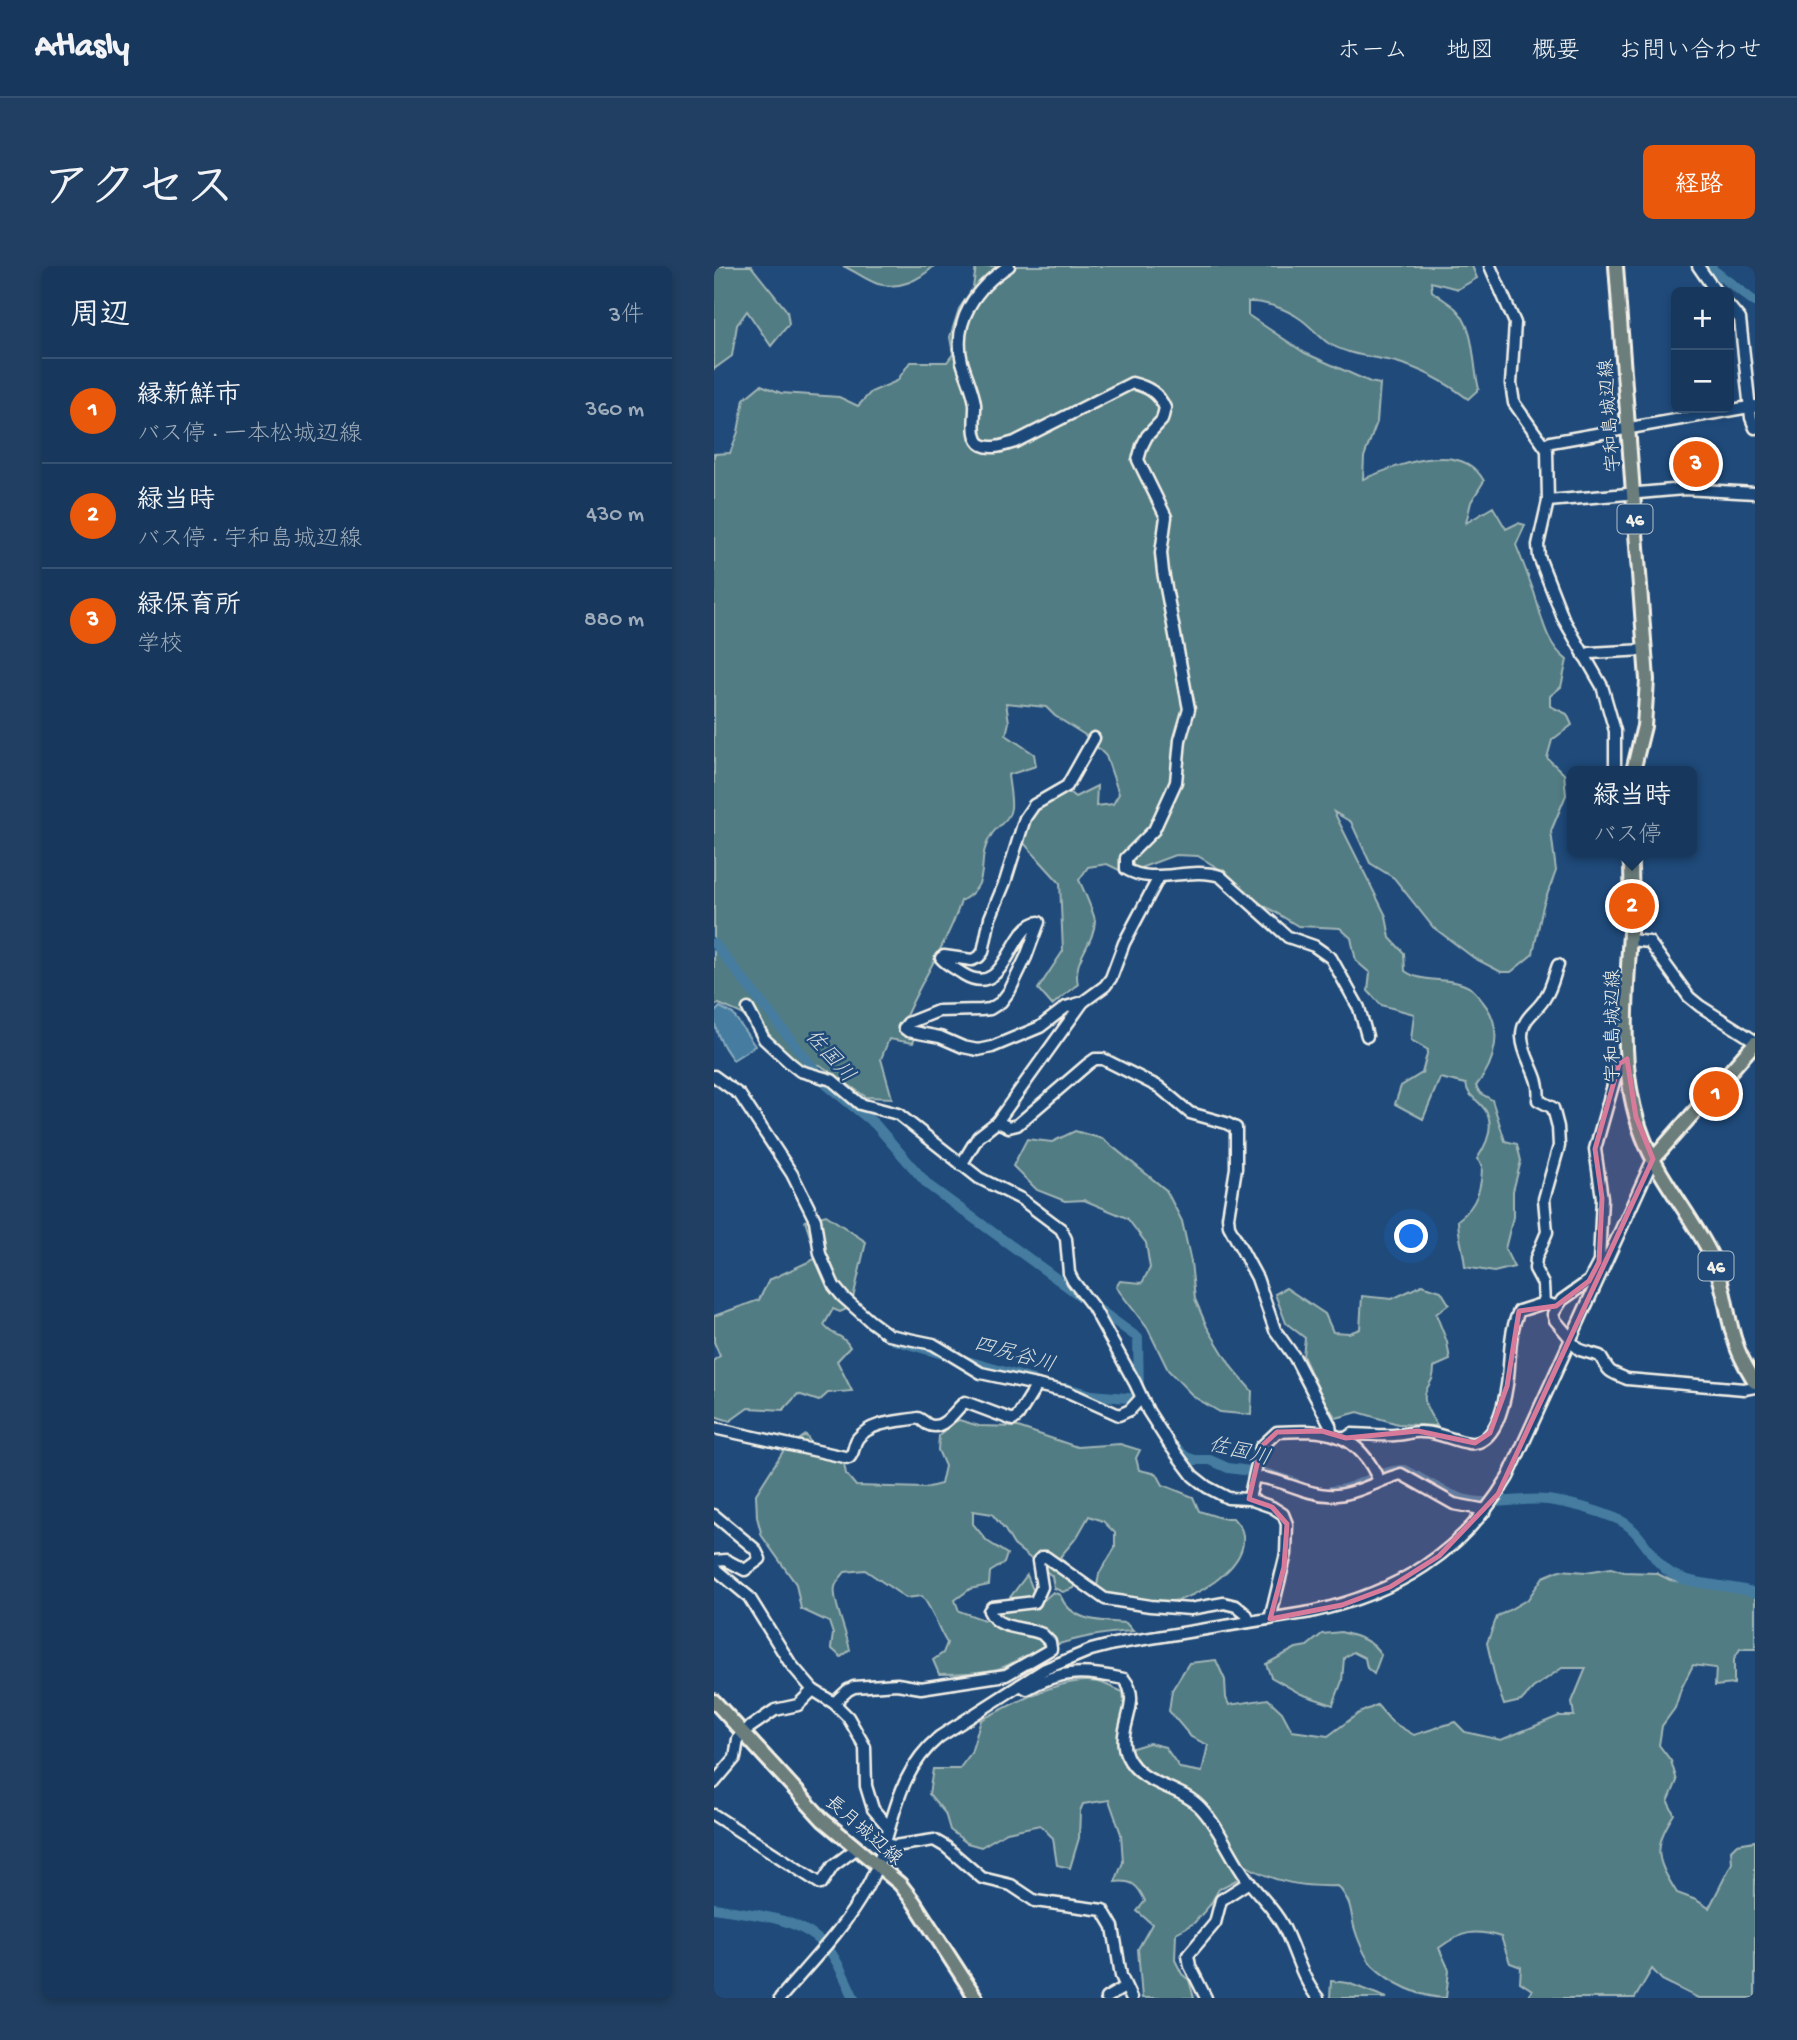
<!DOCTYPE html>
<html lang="ja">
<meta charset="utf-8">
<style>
:root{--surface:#17385c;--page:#203f62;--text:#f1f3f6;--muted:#9eacbb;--line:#365272;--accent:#ea580c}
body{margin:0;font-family:"Gochi Hand","Klee One",sans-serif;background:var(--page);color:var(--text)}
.controls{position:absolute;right:21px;top:21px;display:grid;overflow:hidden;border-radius:10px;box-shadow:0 4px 10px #0003}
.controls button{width:63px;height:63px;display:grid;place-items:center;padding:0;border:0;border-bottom:2px solid var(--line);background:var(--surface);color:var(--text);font:35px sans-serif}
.you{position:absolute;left:698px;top:971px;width:24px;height:24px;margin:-18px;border:5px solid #fff;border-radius:50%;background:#1a73e8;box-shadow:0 0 0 10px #1a73e833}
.badge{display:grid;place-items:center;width:46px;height:46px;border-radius:50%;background:var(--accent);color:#fff;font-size:23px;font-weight:700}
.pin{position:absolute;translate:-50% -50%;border:4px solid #fff;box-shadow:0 2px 7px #0006}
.popup{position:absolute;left:853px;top:500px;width:130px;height:91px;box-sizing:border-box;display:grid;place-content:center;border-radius:10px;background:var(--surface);filter:drop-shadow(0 2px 5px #0005);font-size:23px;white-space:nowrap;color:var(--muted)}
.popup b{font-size:26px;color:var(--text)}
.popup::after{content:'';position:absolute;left:50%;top:100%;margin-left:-14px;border:14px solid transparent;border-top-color:var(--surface)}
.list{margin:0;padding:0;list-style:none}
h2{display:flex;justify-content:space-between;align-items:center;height:91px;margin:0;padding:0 28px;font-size:30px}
h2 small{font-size:23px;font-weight:400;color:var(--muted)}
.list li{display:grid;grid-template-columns:46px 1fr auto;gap:21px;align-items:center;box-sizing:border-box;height:105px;padding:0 28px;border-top:2px solid var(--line)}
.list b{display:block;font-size:26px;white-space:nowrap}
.list p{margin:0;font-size:23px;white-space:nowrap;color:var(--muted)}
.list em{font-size:23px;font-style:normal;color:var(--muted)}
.map{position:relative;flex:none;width:1041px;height:1732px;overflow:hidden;border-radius:10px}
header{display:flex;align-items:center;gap:42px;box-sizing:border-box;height:98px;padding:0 35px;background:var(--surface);border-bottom:2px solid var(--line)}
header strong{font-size:33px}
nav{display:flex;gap:38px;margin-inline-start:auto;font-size:24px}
.intro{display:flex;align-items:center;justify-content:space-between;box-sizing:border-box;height:168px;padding:0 42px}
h1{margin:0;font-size:49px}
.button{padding:18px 32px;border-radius:10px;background:var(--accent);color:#fff;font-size:24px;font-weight:700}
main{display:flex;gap:42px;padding:0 42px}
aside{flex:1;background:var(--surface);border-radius:10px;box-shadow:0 4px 10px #0003}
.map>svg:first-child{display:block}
.green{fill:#517b83;stroke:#a2b6b6;stroke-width:2}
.water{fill:#447ca0;stroke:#8aabbd;stroke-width:2}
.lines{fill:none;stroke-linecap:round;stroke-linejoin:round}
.river{stroke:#447ca0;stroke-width:10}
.minor-casing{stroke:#f4f1e8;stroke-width:15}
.major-casing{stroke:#f4f1e8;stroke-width:18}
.minor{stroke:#1f4a7a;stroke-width:10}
.major{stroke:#6c7e7c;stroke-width:12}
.marked{fill:#d87a9a;fill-opacity:0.2;stroke:#d87a9a;stroke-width:5;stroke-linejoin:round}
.labels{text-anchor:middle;stroke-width:5;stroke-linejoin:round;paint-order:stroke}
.shield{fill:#1f4a7a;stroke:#b4bfc7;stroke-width:2}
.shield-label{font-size:18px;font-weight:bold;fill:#f4f1e8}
.street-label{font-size:19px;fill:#f4f1e8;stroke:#1f4a7a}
.water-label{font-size:21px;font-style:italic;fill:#dadfdd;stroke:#1f4a7a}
</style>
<header>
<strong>Atlasly</strong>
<nav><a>ホーム</a><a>地図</a><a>概要</a><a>お問い合わせ</a></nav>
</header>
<div class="intro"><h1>アクセス</h1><a class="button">経路</a></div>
<main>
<aside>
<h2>周辺<small>3件</small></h2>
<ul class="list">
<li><span class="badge">1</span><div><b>縁新鮮市</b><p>バス停 · 一本松城辺線</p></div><em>360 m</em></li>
<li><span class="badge">2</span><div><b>緑当時</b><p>バス停 · 宇和島城辺線</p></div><em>430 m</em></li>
<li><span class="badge">3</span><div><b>緑保育所</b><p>学校</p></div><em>880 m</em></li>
</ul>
</aside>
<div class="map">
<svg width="1041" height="1732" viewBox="0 0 1041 1732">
<rect width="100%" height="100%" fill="#1f4a7a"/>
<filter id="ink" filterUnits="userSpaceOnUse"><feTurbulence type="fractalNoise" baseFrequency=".0143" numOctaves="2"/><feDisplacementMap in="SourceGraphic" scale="14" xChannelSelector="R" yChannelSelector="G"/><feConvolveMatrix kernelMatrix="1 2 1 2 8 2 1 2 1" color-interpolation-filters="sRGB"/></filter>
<g filter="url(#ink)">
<!-- green -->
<g class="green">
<path d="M 0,0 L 37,0 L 73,45 L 75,58 L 57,80 L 33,45 L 23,59 L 18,90 L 0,103 Z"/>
<path d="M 129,0 L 220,0 C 205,14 185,24 164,18 C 152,14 141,5 129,0 Z"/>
<path d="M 262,0 L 758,0 L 763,12 L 744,23 L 717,16 L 718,25 C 725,31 734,36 741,42 C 762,62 758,97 765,123 L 754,133 C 733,117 707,103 682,96 C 658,90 636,90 614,77 C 604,70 596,59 585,52 C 572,43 550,35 534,36 L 534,49 L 591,87 L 656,116 L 666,118 L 663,156 L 650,191 L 649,213 C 683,200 747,172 770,215 L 757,236 L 752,257 L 779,241 L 792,263 L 804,257 L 811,259 L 802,279 C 808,294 814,310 820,326 C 828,351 831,377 853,394 L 847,421 L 836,430 L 836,440 L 853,448 L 858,459 L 838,474 L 833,492 L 850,508 L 852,529 L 837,565 L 842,605 L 829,640 L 819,688 L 797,706 L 787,706 L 760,692 L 719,661 L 680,612 L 656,597 L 637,556 L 620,546 L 672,650 L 676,672 L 690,687 L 691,705 C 710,719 738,709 758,723 C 762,726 766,732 769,736 C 790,761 782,796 762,820 L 766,827 L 778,834 L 791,875 L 803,878 L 807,895 L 799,925 L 799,951 L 791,983 L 800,1001 L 780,1006 L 751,1001 C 750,985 744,970 744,954 C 763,940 768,921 768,899 L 763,893 C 773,878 783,856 768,840 C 760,831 754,830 752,818 L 726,812 L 709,853 L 681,838 L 687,820 L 708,807 L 714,784 L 697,774 L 700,748 L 667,739 L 654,725 L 656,707 L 642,695 L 637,672 L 626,662 L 584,660 L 526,625 L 507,604 L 484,590 L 461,589 L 421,604 L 405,604 L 393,598 L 374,601 L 365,614 C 368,620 381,650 381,655 C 380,679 358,693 364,718 L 338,739 L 324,723 L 349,685 L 346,617 L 308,575 L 318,551 L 319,534 L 345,518 L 361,531 L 383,520 L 382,540 L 399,538 L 405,528 L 392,490 L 371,469 L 341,450 L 332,441 L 292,437 L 295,456 L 292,469 L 320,488 L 322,500 L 294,509 C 295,519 298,532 297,542 C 296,554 284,559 278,568 C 259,595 281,616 247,635 C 234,676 209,711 192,750 L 204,764 L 199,777 L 175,773 L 167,793 L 178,832 L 152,831 L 106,799 L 84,798 L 26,747 L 5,738 L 0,739 L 0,188 L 16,187 L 24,166 L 30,133 L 47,119 L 67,127 L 125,131 L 144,140 L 157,126 L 183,115 L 196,96 L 233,96 L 239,88 L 236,71 L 245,43 L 259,22 Z"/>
<path d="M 361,865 L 389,873 L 452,924 L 468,955 L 477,996 L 481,1033 L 493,1061 L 518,1102 L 538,1125 L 537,1149 L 506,1146 L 480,1131 L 454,1104 L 434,1063 L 402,1021 L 406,1015 L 428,1017 L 436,1002 L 432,977 L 413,952 L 370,934 L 351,935 L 323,924 L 299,900 L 313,873 L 338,876 Z"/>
<path d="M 112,949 L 152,976 L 137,1041 L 126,1046 L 119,1043 L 110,1059 C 118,1071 127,1066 136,1081 L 123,1095 L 138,1125 L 114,1127 L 105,1135 L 84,1128 L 69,1144 L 34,1142 L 16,1155 L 0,1150 L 0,1094 L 6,1090 L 0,1076 L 0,1050 L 45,1034 L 55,1014 L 103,992 L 91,955 Z"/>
<path d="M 708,1019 L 727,1025 L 735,1038 L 722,1048 L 733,1076 L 736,1094 L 720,1101 C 720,1117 714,1116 711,1128 C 709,1139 718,1151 723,1160 L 684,1158 L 644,1146 L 622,1152 L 608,1131 L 589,1090 L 591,1072 L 572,1057 L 561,1028 L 572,1022 L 611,1048 L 619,1066 L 635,1067 L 646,1063 L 648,1030 L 678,1033 Z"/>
<path d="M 245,1154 L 265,1160 L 304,1161 L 363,1181 L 406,1178 L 426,1184 L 422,1192 L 425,1204 L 443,1208 L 449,1219 L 479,1231 L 485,1245 L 507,1252 L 519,1252 C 522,1256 527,1261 528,1265 C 537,1296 492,1325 468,1333 C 446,1340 403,1332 382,1325 L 385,1308 L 401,1282 L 401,1267 L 389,1255 L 375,1250 L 363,1271 L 346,1291 L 359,1305 L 360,1322 L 349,1326 L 340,1322 L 338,1310 L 300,1279 L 291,1264 L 278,1248 L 259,1245 L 259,1258 L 273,1275 L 293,1288 L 290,1297 L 276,1306 L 275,1319 L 256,1323 L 241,1334 L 245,1345 L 270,1354 L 284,1347 L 313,1309 L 319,1324 L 330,1334 L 339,1326 L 346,1329 C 357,1356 386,1355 412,1357 L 419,1365 C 383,1367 348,1375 314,1389 C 304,1393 295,1400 284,1403 C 264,1407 245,1408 225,1408 L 219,1394 L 229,1387 L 233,1377 C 222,1360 221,1347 208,1330 L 192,1332 L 151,1304 L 131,1306 C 128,1310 122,1316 121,1321 C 118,1333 133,1368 136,1384 L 127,1391 L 117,1382 L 119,1368 L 115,1356 L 87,1343 L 82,1318 L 48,1270 L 43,1251 L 42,1228 L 70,1184 L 92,1169 L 104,1189 L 130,1197 L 132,1208 L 142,1220 L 211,1222 L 227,1218 L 231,1200 L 224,1184 L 225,1170 L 234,1159 Z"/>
<path d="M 897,1302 L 910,1306 L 942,1307 L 956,1314 L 1041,1329 L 1041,1383 L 1026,1383 L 1020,1393 L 1020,1418 L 1001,1420 L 1002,1402 L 979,1399 L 967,1423 L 961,1442 L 948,1460 L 945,1479 L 957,1495 L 963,1515 L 954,1536 L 960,1548 C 938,1583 942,1593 963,1627 L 982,1634 L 995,1642 L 1018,1597 L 1017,1584 L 1023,1578 L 1041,1575 L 1041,1732 L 984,1732 L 948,1714 L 938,1703 L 921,1732 L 813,1732 L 818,1724 L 806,1716 L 807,1701 L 796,1697 L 787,1671 C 760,1663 748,1665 725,1682 L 735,1704 L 732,1732 C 707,1732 676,1717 658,1699 C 652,1692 646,1678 643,1670 C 634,1647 642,1642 624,1620 C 589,1621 561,1617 531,1599 L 526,1612 L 505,1623 L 496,1639 L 480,1657 L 462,1667 L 461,1694 L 468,1708 L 475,1714 L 480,1732 L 428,1732 L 424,1683 L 438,1658 L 423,1645 L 431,1635 C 424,1619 418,1614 401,1616 L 409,1596 L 407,1568 L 395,1534 L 369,1538 L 366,1545 L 365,1572 L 356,1602 L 343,1599 L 339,1572 L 326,1559 L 293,1566 L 267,1581 L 253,1577 L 236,1564 L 231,1547 L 215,1528 L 219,1503 L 245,1503 L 257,1487 L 267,1454 C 299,1438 352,1407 388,1417 C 395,1420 402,1423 409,1426 L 411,1447 L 403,1477 L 419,1482 L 435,1477 L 451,1481 L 466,1502 L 488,1506 L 494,1479 L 477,1471 L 455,1445 L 458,1424 L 475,1397 L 502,1394 L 511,1414 L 512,1432 L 515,1439 L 554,1433 L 568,1446 L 578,1465 L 614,1470 L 645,1447 L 663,1439 L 678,1456 L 700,1469 L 741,1456 L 751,1466 L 787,1474 L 845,1450 L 860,1450 L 858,1436 L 872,1402 L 848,1402 L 819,1422 L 807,1435 L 790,1439 L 782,1416 L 773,1377 L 783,1351 L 814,1333 L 829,1311 L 846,1304 L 872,1306 Z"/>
<path d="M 627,1366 C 642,1370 659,1374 667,1389 L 660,1408 L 653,1402 L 651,1392 L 639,1386 L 630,1392 L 628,1415 L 619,1439 L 587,1428 L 557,1411 L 552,1398 L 582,1382 L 593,1380 L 608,1368 Z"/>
<path d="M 617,1715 L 634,1717 L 673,1732 L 616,1732 Z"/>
</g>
<!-- water -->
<path class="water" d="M 6,741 L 19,748 L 41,780 L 19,794 C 8,779 0,766 0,747 Z"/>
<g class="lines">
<!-- river -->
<g class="river">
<path d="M 994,0 L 1041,36"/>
<path d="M 0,677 L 113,819 L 161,858 L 214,919 L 424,1072 L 425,1126"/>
<path d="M 180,1074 L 319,1114"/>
<path d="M 352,1122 L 378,1129 L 425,1133"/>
<path d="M 459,1179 L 472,1191 L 481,1194 L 496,1194 L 514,1202 L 551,1207 L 581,1217"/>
<path d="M 617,1225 C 643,1224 666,1203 691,1204 C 710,1214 729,1227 749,1233 C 778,1241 806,1231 834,1234 C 856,1237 881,1244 901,1252 C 929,1263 935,1294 958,1308 C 980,1320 1016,1318 1041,1327"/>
<path d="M 0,1642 C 41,1649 91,1650 118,1688 C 127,1702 133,1717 140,1732"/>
</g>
<!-- minor casing -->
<g class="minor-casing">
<g id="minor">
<path d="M 295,0 C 262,21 238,55 248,96 C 252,110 259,123 261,138 C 262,148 256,173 268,179 C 278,184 291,179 301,176 L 418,117 C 434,121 444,126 451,142 L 448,154 L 433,170 L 428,180 L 424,194 L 452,251 L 447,287 L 449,306 L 475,443 L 466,474 L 462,516 L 440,564 L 412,592 L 412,603 C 439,620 474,600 506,610 L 574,671 L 600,680 L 617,692 L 645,742 L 653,770"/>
<path d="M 776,0 L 801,57 L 797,118 L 800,137 L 833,184 L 834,235 L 824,279 L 825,291 L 849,352 L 888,420 L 901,465 L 901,505"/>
<path d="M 984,0 L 1002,26"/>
<path d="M 1015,40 L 1026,53 L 1037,152 L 1041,162"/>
<path d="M 831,179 L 837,176 L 1041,140"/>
<path d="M 834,235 L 970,223 L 1041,227"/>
<path d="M 870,390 L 876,387 L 931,384"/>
<path d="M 916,674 L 935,676 L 975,731 L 986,740 L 1041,775"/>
<path d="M 369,736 L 352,741 L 326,761 L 278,781 L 264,784 L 249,781 L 226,771 L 194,765 L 190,762 L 194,757 L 224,745 L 267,744 L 276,743 L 287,736 L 296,724 L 312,691 L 325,656 C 295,659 293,735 249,708 C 242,703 233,699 227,692 L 230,690 L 258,694 L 265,691 L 269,686 L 276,652 L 291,616 L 311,552 L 320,539 L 353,520 L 380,472"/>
<path d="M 34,743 L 50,773 L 76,797 L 86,805 L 118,814 L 146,838 L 184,848 L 265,912 L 307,933 L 347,963 L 352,973 L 355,1007 L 359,1015 L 379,1041 L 421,1117 L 434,1145 L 455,1178 L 479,1210 L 493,1221 L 514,1232 L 535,1233 L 558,1241 L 569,1248 L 573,1258 L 572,1288 L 556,1353"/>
<path d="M 0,810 L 26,829 L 78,908 L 101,954 L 106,988 L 120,1020 L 129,1031 L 156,1055 L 175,1069 L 219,1078 L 267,1107 L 354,1126 L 405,1149 L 416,1144 L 427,1132"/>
<path d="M 283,856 L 295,861 L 303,859 L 374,798 L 381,793 L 389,793 L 445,821 L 476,847 L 512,857 L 522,862 L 522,902 L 514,951 L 515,960 L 543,1012 L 561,1064 L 581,1092 L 616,1159 L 617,1166"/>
<path d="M 247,899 L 264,871 L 283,856 L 369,736 L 391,720 L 397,712 L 410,677 L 445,611"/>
<path d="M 830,1037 L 829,1018 L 821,1003 L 822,992 L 833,966 L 830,933 L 845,880 L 844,861 L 839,842 L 824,834 C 828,810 809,794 808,771 C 807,751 824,746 832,730 C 838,721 840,709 844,699"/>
<path d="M 857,1073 L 841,1054 L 839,1048 L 848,1034 L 875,1015 L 885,996 L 888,932 L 881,883 L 905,798 L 913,793"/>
<path d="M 856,1075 L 866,1084 L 886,1090 C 896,1107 894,1105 913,1113 L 1030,1123 L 1041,1121"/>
<path d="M 0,1162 L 135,1192 C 141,1186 139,1178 144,1172 C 158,1155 184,1156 204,1152 C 207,1153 210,1156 213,1158 C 229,1167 241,1143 251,1136 L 299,1154 L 304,1150 L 323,1119"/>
<path d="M 632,1172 L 638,1168 C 652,1168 667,1170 681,1169 C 690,1169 699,1165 708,1166 C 725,1166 739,1175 755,1177 C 781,1180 790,1139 793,1119 C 797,1094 794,1068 805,1045 L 830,1037 L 842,1040"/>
<path d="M 541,1211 C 567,1212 588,1228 614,1229 C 639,1231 664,1214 687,1208 L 740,1238 L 772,1244"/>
<path d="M 535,1233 L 547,1181 L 563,1166 C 611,1163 644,1165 665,1215"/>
<path d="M 0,1249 L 41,1283 L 46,1293 L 31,1304 L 12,1294 L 0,1295"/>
<path d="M 0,1302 L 35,1331 L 76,1397 L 99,1424 L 120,1437 L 134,1451 L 151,1481 L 152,1520 L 159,1543 L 175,1562"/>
<path d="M 306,1419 L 313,1423 C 347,1403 372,1405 410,1413 C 430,1437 400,1464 413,1490 C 427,1520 465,1519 486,1541 C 506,1562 516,1590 533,1613 C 545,1630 559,1641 569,1660 C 581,1683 587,1712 604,1732"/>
<path d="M 120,1437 L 134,1424 L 140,1421 L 183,1418 L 207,1422 L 292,1409 L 337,1383 L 336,1376 C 335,1375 329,1369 328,1368 C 311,1360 284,1365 275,1345 L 278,1341 L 321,1336 L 328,1321 L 324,1295 L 328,1291 L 332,1291 L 391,1333 L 436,1340 L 476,1343 L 510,1337 L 522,1340 L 533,1349 L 534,1356"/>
<path d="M 0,1517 L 21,1492 L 24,1473 L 29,1466 L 61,1444 L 84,1439 L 99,1424"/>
<path d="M 0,1549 L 107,1618 L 119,1600 L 143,1582"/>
<path d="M 170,1578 L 180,1580 L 220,1574 L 232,1581 L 268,1612 L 297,1619 L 321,1635 L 389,1644 L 399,1661 L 407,1710 L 417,1732"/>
<path d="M 66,1732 C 96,1697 130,1663 152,1623 C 182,1570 175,1513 225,1471 L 331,1403 L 377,1384 L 400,1378 L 597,1346 C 682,1327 748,1288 794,1211 L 939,893"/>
<path d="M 392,1732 L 411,1721"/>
<path d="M 492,1732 L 476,1700 L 474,1689 L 501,1657 L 507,1634 L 535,1616"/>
</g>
</g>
<!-- major casing -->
<g class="major-casing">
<g id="major">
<path d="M 902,0 L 933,414 L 930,460 L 919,505"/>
<path d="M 916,586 C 924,679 894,782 929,871 C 946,915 978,949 998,991 C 1011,1018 1012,1050 1022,1078 C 1026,1092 1034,1104 1041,1116"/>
<path d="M 939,893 L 1041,777"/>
<path d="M 0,1435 L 109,1554 L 186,1618 L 200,1636 L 262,1732"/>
</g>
</g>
<!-- minor -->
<use href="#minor" class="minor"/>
<!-- major -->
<use href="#major" class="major"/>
</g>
</g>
<!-- marked area -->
<path class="marked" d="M 913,793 L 922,851 L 939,893 L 784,1228 L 725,1290 L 676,1321 L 628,1339 L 556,1353 L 570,1301 L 573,1258 L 558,1241 L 535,1233 L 547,1181 L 563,1166 L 608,1165 L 632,1172 L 704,1165 L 761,1177 L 776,1167 L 793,1120 L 805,1045 L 842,1040 L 875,1015 L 885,996 L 888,932 L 881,883 L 905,798 Z"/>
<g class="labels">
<!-- shield labels -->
<g class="shield">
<rect x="903.5" y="238.5" width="35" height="29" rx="5"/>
<rect x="984.5" y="985.5" width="35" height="29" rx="5"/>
</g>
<g class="shield-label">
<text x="921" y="259">46</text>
<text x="1002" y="1006">46</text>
</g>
<!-- street labels -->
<g class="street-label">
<text transform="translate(894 150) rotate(-94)" y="7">宇和島城辺線</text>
<text transform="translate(897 760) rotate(-90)" y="7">宇和島城辺線</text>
<text transform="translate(151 1563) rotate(41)" y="7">長月城辺線</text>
</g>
<!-- water labels -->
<g class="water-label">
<text transform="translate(117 789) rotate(48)" y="7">佐国川</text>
<text transform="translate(301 1087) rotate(16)" y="7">四尻谷川</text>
<text transform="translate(526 1184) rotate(14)" y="7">佐国川</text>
</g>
</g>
</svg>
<div class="controls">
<button>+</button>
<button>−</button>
</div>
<div class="you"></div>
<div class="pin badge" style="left:1002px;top:828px">1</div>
<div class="pin badge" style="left:918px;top:640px">2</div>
<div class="popup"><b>緑当時</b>バス停</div>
<div class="pin badge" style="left:982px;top:198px">3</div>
</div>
</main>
